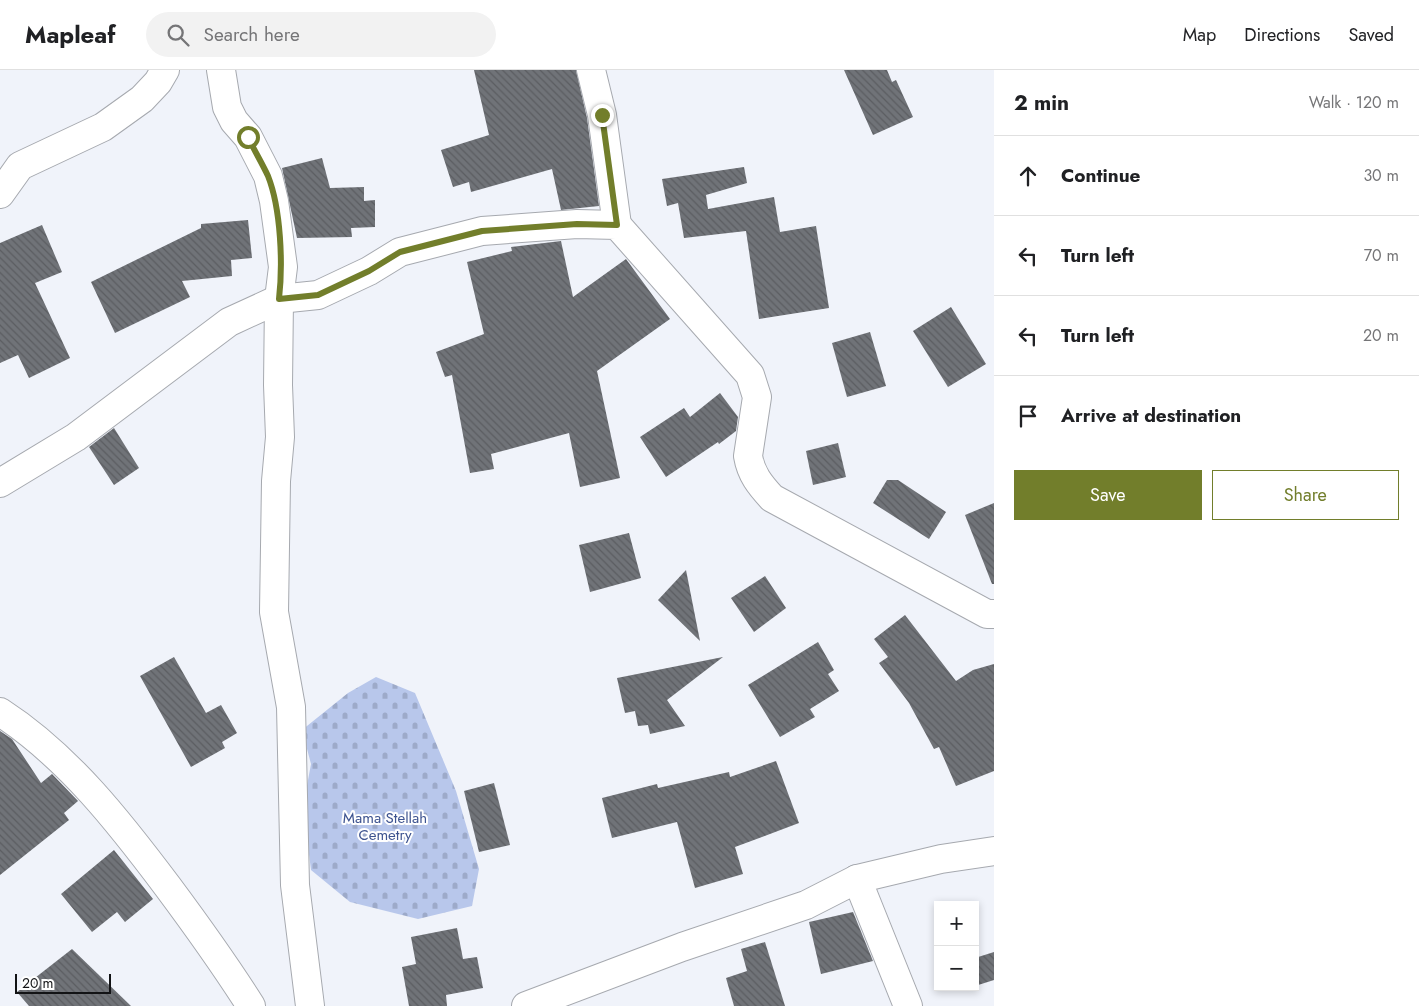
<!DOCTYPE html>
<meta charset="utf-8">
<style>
:root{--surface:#fff;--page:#f2f2f2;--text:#202124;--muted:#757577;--line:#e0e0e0;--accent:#727e2b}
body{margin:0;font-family:Jost,sans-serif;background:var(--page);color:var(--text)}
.controls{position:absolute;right:15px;bottom:15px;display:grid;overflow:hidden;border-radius:0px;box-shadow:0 2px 8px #0003}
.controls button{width:45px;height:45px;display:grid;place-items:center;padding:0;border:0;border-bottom:1px solid var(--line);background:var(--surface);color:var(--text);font:25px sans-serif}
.scale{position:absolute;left:15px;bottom:12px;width:96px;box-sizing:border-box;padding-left:5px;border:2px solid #121315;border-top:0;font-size:14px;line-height:18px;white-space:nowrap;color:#121315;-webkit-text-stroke:4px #fff;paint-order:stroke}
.stop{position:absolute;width:15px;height:15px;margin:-11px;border:4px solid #727e2b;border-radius:50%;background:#fff}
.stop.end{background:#727e2b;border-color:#fff;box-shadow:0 1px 5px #0008}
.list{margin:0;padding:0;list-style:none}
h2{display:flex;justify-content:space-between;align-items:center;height:65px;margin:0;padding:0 20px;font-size:21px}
h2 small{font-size:16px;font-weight:400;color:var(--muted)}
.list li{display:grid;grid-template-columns:32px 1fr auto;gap:15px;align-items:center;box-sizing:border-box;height:80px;padding:0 20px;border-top:1px solid var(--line)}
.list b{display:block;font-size:19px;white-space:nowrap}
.list em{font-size:16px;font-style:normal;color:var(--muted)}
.actions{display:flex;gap:10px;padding:15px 20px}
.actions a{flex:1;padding:11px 0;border:1px solid var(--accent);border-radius:0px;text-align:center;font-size:18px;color:var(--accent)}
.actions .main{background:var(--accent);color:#fff}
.icon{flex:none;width:28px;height:28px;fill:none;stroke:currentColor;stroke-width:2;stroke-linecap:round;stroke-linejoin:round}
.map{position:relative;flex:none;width:994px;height:936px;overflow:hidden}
header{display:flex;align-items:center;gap:30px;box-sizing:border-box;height:70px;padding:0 25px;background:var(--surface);border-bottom:1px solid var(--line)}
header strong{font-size:24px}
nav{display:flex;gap:28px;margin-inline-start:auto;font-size:18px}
.search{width:350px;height:45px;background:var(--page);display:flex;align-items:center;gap:12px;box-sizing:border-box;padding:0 18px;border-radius:28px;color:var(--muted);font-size:19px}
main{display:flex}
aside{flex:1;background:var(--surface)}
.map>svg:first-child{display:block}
.cemetery{fill:url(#cemetery-stones)}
.building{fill:url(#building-back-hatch)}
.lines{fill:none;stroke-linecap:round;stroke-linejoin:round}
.minor-casing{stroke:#a6a9af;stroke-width:30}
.minor{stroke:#fff;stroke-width:28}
.route{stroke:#727e2b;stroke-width:6}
.labels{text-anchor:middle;stroke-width:4;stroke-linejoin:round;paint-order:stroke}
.park-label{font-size:15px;fill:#3e5490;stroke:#fff}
</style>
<header>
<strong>Mapleaf</strong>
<div class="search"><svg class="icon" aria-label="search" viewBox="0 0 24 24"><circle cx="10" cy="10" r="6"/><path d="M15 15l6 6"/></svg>Search here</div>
<nav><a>Map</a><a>Directions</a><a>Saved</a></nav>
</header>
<main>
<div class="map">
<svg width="994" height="936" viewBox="0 0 994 936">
<defs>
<pattern id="cemetery-stones" width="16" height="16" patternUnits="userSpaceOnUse" patternTransform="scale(1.25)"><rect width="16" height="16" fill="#b8c7eb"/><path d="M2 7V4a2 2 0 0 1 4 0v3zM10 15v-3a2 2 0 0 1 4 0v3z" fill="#9daac9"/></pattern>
<pattern id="building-back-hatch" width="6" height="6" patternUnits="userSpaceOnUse" patternTransform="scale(1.25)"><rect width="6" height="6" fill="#707378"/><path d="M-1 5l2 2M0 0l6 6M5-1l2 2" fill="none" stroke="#5b5d61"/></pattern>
</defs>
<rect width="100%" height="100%" fill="#f0f3fa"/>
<!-- cemetery -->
<path class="cemetery" d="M 376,607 L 415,623 L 456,721 L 479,799 L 472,836 L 418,849 L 350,832 L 311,800 L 303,737 L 311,694 L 302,660 L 348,623 Z"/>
<!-- building -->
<g class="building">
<path d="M 474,0 L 576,0 L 587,48 L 599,136 L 561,140 L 552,99 L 471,122 L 469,112 L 453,117 L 441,80 L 489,65 Z"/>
<path d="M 844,0 L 887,0 L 892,12 L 896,10 L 913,47 L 873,65 Z"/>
<path d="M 322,88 L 330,118 L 364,117 L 364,131 L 375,130 L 375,157 L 351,158 L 352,167 L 297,168 L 282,98 Z"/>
<path d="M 744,97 L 747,113 L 706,125 L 708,139 L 774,127 L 780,162 L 816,156 L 829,238 L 759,249 L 746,161 L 684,168 L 678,133 L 667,136 L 662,109 Z"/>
<path d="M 248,150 L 252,188 L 231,190 L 232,206 L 182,211 L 190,227 L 115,263 L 91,212 L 201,158 L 201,154 Z"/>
<path d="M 42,155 L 62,202 L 35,213 L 70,288 L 29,308 L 18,285 L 0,293 L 0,173 Z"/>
<path d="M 561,171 L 573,227 L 626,189 L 670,249 L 597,301 L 620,408 L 580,417 L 569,363 L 491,384 L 494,399 L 470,403 L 452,305 L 445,307 L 436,282 L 484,264 L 467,192 L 512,181 L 511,177 Z"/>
<path d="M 951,237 L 986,294 L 948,317 L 913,261 Z"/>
<path d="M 870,262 L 886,316 L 847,327 L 832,273 Z"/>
<path d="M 720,323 L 738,347 L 736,361 L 719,374 L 718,372 L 666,407 L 640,367 L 684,338 L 690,347 Z"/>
<path d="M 114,358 L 139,398 L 114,415 L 89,377 Z"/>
<path d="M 838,373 L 846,407 L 813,415 L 806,381 Z"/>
<path d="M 887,410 L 898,410 L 946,442 L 929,469 L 873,433 Z"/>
<path d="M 994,433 L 994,514 L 992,514 L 965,445 Z"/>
<path d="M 629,463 L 641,508 L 590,522 L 579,475 Z"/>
<path d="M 686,500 L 700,571 L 658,530 Z"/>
<path d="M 765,506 L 786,538 L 754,562 L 731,528 Z"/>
<path d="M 905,545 L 956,611 L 973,600 L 994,594 L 994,701 L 956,716 L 939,677 L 934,679 L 909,633 L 879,593 L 888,587 L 874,569 Z"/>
<path d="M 818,572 L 834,600 L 828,604 L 839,621 L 810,639 L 815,647 L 780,667 L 748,615 Z"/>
<path d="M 174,587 L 206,643 L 221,635 L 237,663 L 222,672 L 225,678 L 191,697 L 140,606 Z"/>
<path d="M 723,587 L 667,630 L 685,656 L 650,664 L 648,655 L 638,656 L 635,641 L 625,643 L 617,608 Z"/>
<path d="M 0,661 L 12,669 L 41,713 L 52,704 L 78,731 L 64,743 L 69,750 L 0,805 Z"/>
<path d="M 776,691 L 799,753 L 735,777 L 743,804 L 695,818 L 677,752 L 612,768 L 602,728 L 657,714 L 658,718 L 729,702 L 730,707 Z"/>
<path d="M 494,713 L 510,775 L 479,782 L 464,721 Z"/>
<path d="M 114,780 L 153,829 L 125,852 L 117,842 L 92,862 L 61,824 Z"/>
<path d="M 853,842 L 873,891 L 821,904 L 809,852 Z"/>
<path d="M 457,858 L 463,889 L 477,887 L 483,918 L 446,925 L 447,936 L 409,936 L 402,897 L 416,894 L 411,867 Z"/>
<path d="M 765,872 L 785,936 L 734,936 L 726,908 L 747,901 L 741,879 Z"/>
<path d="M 72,879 L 131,936 L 29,936 L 17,922 Z"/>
<path d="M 994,882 L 994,910 L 975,916 L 975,888 Z"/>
</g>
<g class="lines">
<!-- minor casing -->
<g class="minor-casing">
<g id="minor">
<path d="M 221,0 L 227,37 L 234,51 L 248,67 L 268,106 L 274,131 L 283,197 L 279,229 L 278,315 L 280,367 L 276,411 L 274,542 L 291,637 L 295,815 L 310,936"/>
<path d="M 591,0 L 602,45 L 617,155"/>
<path d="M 0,124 L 20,96 L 103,57 L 142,29 L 158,12 L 165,0"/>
<path d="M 0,413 L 76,367 L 229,252 L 279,229 L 318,225 L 369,201 L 400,182 L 482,161 L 577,154 L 617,155 L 750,305 L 757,327 L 748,386 C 751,404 760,415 772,428 L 987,544 L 994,544"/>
<path d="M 0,642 C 68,686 120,753 168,817 C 197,856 225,895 251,936"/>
<path d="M 857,809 L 908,936"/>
<path d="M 526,936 L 682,877 L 806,835 L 857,809 L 941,789 L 994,781"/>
</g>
</g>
<!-- minor -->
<use href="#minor" class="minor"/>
</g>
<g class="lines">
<!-- route -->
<path class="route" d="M 248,67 C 254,80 262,93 268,106 C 281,139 283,194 279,229 L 318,225 L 369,201 L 400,182 L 482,161 L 577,154 L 617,155 L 602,45"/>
</g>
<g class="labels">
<!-- park labels -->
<g class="park-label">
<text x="385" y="753">Mama Stellah<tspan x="385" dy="17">Cemetry</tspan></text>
</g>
</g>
</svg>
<div class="controls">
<button>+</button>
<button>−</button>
</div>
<div class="scale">20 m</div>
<div class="stop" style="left:248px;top:67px"></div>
<div class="stop end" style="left:602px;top:45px"></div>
</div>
<aside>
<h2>2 min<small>Walk · 120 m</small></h2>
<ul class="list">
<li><svg class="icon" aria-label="ahead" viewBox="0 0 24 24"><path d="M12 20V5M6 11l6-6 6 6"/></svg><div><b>Continue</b></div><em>30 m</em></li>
<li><svg class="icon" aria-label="left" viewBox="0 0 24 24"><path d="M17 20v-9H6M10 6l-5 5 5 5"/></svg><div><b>Turn left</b></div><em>70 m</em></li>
<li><svg class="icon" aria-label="left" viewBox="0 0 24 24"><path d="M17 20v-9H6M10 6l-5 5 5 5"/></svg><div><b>Turn left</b></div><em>20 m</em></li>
<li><svg class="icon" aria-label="arrive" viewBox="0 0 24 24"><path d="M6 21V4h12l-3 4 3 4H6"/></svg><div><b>Arrive at destination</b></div></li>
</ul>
<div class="actions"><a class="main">Save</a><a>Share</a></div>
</aside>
</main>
